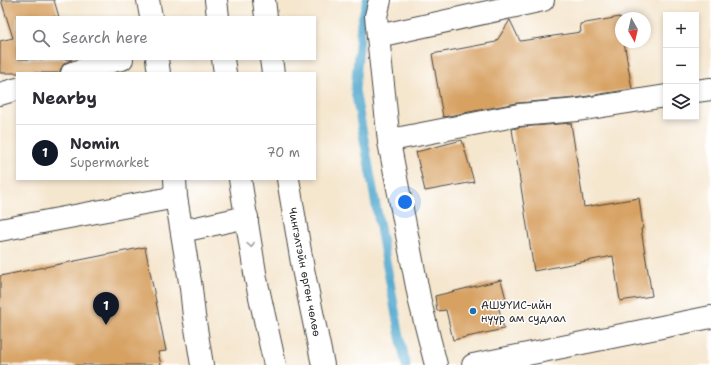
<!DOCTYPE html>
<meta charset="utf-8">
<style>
:root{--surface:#fff;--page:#f7f7f7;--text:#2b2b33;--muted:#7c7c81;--line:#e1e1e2;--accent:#111827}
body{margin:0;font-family:"Shantell Sans",sans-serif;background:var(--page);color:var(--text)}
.controls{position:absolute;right:12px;top:12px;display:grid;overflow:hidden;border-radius:0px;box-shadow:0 2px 6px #0003}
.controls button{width:36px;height:36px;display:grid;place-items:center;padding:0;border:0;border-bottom:1px solid var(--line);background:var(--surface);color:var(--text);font:20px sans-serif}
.compass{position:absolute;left:615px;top:12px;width:36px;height:36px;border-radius:50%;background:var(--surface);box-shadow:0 2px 6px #0003;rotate:172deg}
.you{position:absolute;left:405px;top:202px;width:14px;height:14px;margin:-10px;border:3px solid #fff;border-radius:50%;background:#1a73e8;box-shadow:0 0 0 6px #1a73e833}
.badge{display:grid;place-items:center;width:26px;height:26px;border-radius:50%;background:var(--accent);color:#fff;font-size:13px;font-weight:700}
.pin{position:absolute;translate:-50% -33px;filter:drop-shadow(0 1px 2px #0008)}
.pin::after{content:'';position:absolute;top:21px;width:14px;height:12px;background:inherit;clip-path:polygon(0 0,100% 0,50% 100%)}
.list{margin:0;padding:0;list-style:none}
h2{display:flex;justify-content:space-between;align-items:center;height:52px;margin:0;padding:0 16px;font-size:17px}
h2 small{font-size:13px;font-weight:400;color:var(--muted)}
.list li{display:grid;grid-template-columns:26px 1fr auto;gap:12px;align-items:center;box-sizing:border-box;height:56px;padding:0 16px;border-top:1px solid var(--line)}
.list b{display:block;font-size:15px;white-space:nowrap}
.list p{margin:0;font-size:13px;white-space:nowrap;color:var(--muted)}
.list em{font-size:13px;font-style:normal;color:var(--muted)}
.icon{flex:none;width:22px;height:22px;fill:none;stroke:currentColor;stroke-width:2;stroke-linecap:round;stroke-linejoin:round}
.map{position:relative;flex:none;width:711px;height:365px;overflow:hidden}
.search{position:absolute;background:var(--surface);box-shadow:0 2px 6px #0003;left:16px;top:16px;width:300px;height:44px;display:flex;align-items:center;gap:10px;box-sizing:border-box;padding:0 14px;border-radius:0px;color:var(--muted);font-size:15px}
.panel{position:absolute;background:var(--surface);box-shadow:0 2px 6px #0003;left:16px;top:72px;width:300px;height:108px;border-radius:0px}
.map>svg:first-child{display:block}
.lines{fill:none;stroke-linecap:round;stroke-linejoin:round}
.stream{stroke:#50a7cc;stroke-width:9}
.building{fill:#d7a162}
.minor-casing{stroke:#494743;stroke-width:24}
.secondary-casing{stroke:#494743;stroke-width:24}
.minor{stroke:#fff;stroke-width:22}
.secondary{stroke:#fff;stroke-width:22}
.oneway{stroke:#a0a0a0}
.poi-dot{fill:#1f6fb2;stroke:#fff;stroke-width:1.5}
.labels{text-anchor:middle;stroke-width:3;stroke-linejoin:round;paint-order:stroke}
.street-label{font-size:11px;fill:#2b2b2b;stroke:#fff}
.poi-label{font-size:11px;fill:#2b2b2b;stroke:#fff;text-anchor:start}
</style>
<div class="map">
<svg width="711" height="365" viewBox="0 0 711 365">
<rect width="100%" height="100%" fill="#fff"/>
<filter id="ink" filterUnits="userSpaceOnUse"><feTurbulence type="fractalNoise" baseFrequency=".025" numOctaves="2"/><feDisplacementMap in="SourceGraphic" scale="8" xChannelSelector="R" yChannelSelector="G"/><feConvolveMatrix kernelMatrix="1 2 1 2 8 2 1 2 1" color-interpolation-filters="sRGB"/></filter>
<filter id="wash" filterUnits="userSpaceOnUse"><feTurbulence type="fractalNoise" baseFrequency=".012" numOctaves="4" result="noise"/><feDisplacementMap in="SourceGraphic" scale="16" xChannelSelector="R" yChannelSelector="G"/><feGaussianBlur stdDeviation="0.9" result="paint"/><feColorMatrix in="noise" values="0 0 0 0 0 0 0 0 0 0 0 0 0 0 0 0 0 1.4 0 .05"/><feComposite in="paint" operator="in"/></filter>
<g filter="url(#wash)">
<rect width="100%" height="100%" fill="#f5e6ce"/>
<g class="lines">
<!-- stream -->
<path class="stream" d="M 367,0 L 361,24 L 355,90 L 399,332 L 406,365"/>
</g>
<g id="blocks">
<!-- building -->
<g class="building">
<path d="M 1,0 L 54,0 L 59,17 L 17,17 L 17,59 L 72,59 L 72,60 L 68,61 L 63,65 L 60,70 L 60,73 L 0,73 L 0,41 L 13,38 Z"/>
<path d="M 620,17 L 621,23 L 621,42 L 624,42 L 632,89 L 576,98 L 517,103 L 443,117 L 432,54 L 496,42 L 510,20 L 520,41 L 581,32 L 580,24 Z"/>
<path d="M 571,123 L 584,207 L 639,198 L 643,228 L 641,229 L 652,296 L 620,301 L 613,256 L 534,271 L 512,129 L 521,127 Z"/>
<path d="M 462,140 L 474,182 L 425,191 L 416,152 Z"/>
<path d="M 145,247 L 166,351 L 158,352 L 161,365 L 0,365 L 0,276 Z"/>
<path d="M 501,280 L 507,303 L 498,305 L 504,329 L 453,340 L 446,310 L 437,311 L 435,296 Z"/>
</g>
</g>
</g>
<g filter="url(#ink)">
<use href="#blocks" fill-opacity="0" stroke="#494743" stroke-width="1"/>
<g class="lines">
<!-- minor casing -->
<g class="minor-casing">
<g id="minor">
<path d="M 148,0 L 151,17"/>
<path d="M 378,36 L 376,16 L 380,0"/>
<path d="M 157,59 L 159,73"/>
<path d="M 72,73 L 117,60 L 122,59"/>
<path d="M 696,91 L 711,89"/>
<path d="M 0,94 L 17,89"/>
<path d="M 389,142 L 396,139 L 519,115 L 578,110 L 666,96"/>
<path d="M 175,179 L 176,197 L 191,288 L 194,316 L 202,365"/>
<path d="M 0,230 L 176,197"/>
<path d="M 182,231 L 247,217"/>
<path d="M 436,365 L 420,302 L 389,142 L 378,36 L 543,0"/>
<path d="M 473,365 L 711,317"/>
</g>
</g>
<!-- secondary casing -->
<g class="secondary-casing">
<g id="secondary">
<path d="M 216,0 L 218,17"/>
<path d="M 264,0 L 266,17"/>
<path d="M 223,59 L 225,73"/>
<path d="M 271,59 L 273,73"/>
<path d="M 240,179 L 256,279 L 275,365"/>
<path d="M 288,179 L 303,269 L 323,365"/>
</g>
</g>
<!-- minor -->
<use href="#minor" class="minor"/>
<!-- secondary -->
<use href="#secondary" class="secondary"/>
</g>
<!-- one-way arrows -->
<defs><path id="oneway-chevron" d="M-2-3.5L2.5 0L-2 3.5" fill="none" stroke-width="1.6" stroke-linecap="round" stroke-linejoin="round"/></defs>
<use class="oneway" href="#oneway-chevron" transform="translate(251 245) rotate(81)"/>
</g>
<!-- markers -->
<circle class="poi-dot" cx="473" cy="311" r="4"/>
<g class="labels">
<!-- street labels -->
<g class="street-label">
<text transform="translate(305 272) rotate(79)" y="4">Чингэлтэйн өргөн чөлөө</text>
</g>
<!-- poi labels -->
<g class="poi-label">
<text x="481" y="309">АШУҮИС-ийн<tspan x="481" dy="13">нүүр ам судлал</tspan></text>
</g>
</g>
</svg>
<div class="controls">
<button>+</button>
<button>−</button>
<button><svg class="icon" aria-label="layers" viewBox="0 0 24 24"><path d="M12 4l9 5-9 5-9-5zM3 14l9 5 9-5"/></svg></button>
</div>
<svg class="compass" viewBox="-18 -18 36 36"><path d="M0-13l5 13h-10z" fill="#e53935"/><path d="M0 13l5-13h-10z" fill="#7c7c81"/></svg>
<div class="you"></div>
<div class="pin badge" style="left:106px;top:325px">1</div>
<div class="search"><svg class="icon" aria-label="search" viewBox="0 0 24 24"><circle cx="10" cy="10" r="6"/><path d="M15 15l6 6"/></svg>Search here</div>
<section class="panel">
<h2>Nearby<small></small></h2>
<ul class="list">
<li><span class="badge">1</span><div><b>Nomin</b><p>Supermarket</p></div><em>70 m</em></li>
</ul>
</section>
</div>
